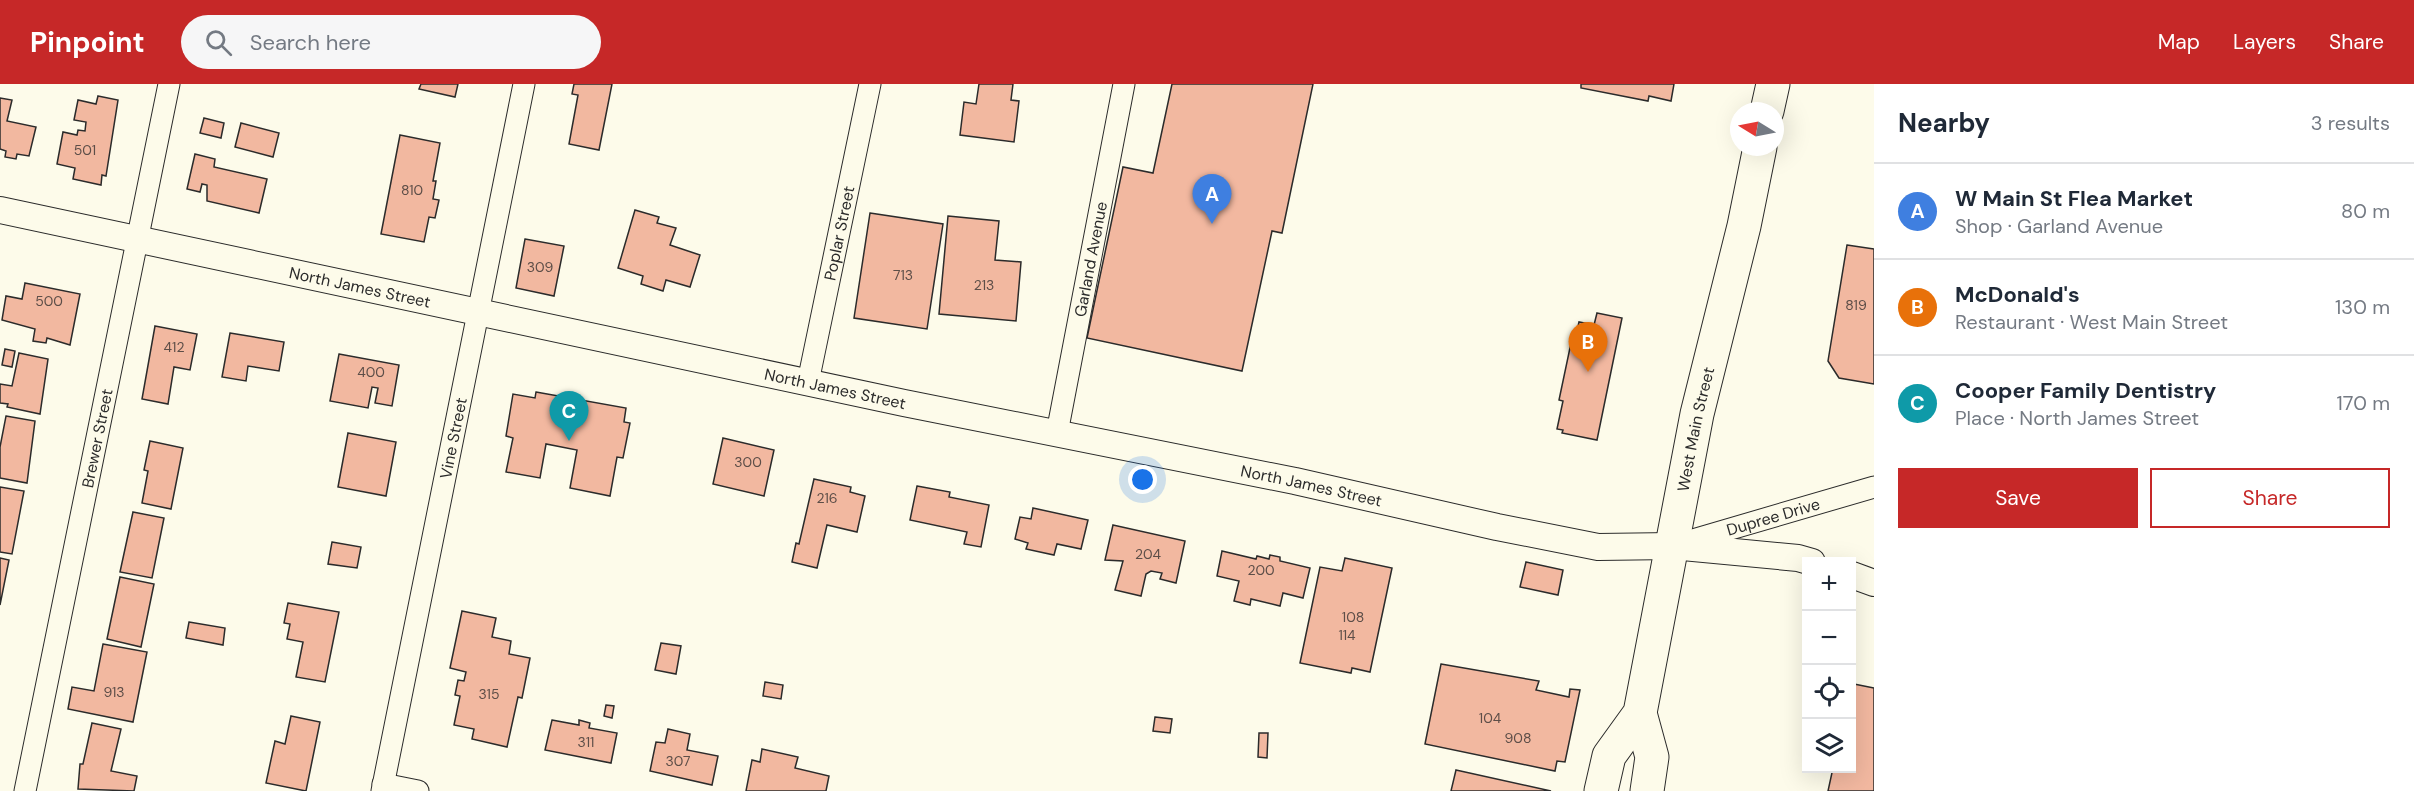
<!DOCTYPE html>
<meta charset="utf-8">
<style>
:root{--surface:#fff;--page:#f6f6f7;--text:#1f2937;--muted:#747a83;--line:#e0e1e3;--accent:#c62828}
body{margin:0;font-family:"DM Sans",sans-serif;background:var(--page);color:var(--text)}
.controls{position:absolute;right:18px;bottom:18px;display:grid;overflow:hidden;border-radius:0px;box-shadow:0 6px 24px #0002}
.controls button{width:54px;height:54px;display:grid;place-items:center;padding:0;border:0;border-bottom:2px solid var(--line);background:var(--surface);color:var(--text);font:30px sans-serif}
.compass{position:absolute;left:1730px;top:18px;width:54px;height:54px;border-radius:50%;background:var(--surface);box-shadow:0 6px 24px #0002;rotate:280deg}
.you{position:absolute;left:1143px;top:396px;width:21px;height:21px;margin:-15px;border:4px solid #fff;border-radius:50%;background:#1a73e8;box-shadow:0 0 0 9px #1a73e833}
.badge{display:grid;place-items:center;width:39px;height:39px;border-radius:50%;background:var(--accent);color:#fff;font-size:20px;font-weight:700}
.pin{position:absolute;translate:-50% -50px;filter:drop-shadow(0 2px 3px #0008)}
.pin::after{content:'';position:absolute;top:32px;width:21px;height:18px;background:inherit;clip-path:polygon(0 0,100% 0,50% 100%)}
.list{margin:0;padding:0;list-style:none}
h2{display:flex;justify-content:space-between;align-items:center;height:78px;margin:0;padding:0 24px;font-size:26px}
h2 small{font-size:20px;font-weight:400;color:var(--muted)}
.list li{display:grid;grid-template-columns:39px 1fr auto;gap:18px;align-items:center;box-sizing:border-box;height:96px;padding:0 24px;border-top:2px solid var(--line)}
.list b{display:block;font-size:22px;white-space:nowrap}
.list p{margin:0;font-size:20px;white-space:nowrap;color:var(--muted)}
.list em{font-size:20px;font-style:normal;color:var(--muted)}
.actions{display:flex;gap:12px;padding:18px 24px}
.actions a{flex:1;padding:14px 0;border:2px solid var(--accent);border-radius:0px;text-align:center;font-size:21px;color:var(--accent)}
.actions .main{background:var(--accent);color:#fff}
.icon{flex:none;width:33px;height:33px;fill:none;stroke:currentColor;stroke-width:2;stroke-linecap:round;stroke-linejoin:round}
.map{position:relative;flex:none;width:1874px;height:707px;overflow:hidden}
header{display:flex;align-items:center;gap:36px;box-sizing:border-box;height:84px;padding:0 30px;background:var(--accent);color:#fff}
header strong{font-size:28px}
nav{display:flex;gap:33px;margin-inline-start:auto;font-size:21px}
.search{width:420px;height:54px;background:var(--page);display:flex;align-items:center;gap:15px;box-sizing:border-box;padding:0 21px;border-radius:33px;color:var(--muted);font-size:22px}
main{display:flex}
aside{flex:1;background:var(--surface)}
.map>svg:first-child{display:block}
.building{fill:#f2b8a0;stroke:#2b2b2b;stroke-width:1.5}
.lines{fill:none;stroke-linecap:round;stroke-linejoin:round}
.minor-casing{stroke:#2b2b2b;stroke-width:23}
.tertiary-casing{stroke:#2b2b2b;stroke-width:28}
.primary-casing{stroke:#2b2b2b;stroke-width:35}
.minor{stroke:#fdfbea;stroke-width:21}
.tertiary{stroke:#fdfbea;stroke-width:26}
.primary{stroke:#fdfbea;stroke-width:33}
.labels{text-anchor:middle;stroke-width:4.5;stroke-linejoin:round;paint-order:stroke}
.number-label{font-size:14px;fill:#5d4e48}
.street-label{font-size:16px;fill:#2b2b2b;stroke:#fdfbea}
</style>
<header>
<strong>Pinpoint</strong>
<div class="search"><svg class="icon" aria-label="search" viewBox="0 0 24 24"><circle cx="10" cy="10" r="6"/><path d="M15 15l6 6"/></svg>Search here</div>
<nav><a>Map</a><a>Layers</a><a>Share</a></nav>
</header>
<main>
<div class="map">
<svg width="1874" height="707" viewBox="0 0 1874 707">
<rect width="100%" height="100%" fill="#fdfbea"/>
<!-- building -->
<g class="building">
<path d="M 421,0 L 458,0 L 455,13 L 419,5 Z"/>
<path d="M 574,0 L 612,0 L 599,66 L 569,60 L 578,11 L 572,10 Z"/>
<path d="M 979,0 L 1013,0 L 1011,16 L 1019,17 L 1014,58 L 960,51 L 964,18 L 976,20 Z"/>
<path d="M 1172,0 L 1313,0 L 1282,149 L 1272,147 L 1242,287 L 1087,254 L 1123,83 L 1153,89 Z"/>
<path d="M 1581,0 L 1674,0 L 1671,17 L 1649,12 L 1648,17 L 1581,4 Z"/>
<path d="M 98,12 L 118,16 L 106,92 L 102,91 L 101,101 L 73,95 L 75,84 L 57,80 L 63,48 L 77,51 L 78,46 L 85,47 L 86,38 L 74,36 L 78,16 L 96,20 Z"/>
<path d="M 0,14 L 12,16 L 7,37 L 36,43 L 29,72 L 17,70 L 16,75 L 5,73 L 6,67 L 0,65 Z"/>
<path d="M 204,34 L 224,39 L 221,54 L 200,49 Z"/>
<path d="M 241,39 L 279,49 L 273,73 L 235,63 Z"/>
<path d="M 400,51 L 440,59 L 433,97 L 436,97 L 433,115 L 439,116 L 435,134 L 429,133 L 424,158 L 381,150 Z"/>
<path d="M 195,70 L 215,75 L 214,83 L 267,95 L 259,129 L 207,117 L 207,101 L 202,100 L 200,108 L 187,105 Z"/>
<path d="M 635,126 L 659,133 L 657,139 L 676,144 L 670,161 L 700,171 L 690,203 L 666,196 L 663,207 L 641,200 L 643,192 L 618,184 Z"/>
<path d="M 870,129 L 943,140 L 927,245 L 854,234 Z"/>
<path d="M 948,132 L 999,137 L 995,176 L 1021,178 L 1016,237 L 939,230 Z"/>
<path d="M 525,155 L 564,162 L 554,212 L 516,204 Z"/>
<path d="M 1847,161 L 1874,165 L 1874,300 L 1839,294 L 1828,277 Z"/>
<path d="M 25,199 L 80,210 L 70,261 L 47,254 L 46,259 L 33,257 L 35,245 L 2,236 L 6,212 L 22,215 Z"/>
<path d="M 1597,229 L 1622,234 L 1597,356 L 1562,349 L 1563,346 L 1557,345 L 1563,317 L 1559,316 L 1571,259 L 1574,260 L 1579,238 L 1594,241 Z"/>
<path d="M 155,242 L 197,250 L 190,286 L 174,283 L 168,320 L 142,315 Z"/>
<path d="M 230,249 L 284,258 L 279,287 L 248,282 L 246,297 L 222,293 Z"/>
<path d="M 5,265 L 15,267 L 12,283 L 2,281 Z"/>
<path d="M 19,269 L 48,275 L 40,330 L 7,323 L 8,320 L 0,319 L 0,300 L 12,302 Z"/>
<path d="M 339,270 L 399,281 L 392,322 L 375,319 L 378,304 L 372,303 L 368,324 L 330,317 Z"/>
<path d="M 536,308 L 626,324 L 624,338 L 630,339 L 623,374 L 617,373 L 610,412 L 570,404 L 577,366 L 546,360 L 540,394 L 506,388 L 513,354 L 506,352 L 513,310 L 535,314 Z"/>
<path d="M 6,332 L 35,337 L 27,399 L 0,394 L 0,363 Z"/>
<path d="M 348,349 L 396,358 L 386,412 L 338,403 Z"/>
<path d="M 723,354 L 774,366 L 764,412 L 713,400 Z"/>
<path d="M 150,357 L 183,364 L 171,425 L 142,419 L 148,387 L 144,386 Z"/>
<path d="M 814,395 L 851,403 L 850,408 L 865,412 L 857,448 L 827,441 L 817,484 L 792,478 L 796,459 L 799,460 Z"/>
<path d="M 917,402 L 950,408 L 949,413 L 989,421 L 981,463 L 964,460 L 967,448 L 910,436 Z"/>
<path d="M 0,403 L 24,407 L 12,470 L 0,468 Z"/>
<path d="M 1033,424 L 1088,436 L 1081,465 L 1057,460 L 1054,471 L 1026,465 L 1028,459 L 1015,455 L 1020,433 L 1031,435 Z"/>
<path d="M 133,428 L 164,434 L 152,494 L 120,488 Z"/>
<path d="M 1113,441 L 1185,457 L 1176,499 L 1160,495 L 1162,489 L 1151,487 L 1146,490 L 1141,512 L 1115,506 L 1123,477 L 1105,476 Z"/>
<path d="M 332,458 L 361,463 L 357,484 L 328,480 Z"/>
<path d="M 1222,467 L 1256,475 L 1257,472 L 1269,475 L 1270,471 L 1280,473 L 1280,477 L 1310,484 L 1303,514 L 1283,509 L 1280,522 L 1251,515 L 1250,521 L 1234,517 L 1239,497 L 1217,492 Z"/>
<path d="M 0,474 L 9,476 L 0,521 Z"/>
<path d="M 1345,474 L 1392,484 L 1370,588 L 1352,584 L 1351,589 L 1300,579 L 1320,483 L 1342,487 Z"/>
<path d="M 1526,478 L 1563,486 L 1558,511 L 1520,503 Z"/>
<path d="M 120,493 L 154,500 L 141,563 L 107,555 Z"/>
<path d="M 288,519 L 339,528 L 325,598 L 296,593 L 303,558 L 287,555 L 290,540 L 284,539 Z"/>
<path d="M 462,527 L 496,534 L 492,553 L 511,557 L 509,570 L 530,574 L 522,614 L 518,613 L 507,663 L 472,655 L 474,645 L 454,641 L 460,612 L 455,611 L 458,596 L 464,597 L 466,588 L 450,584 Z"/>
<path d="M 189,538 L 225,544 L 223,561 L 186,554 Z"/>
<path d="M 661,559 L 681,562 L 676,590 L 655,586 Z"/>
<path d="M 103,560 L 147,568 L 133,638 L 68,625 L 72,603 L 94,607 Z"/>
<path d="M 1441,580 L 1539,597 L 1536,606 L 1569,613 L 1570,605 L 1580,606 L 1565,678 L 1557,677 L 1555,687 L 1425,660 Z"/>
<path d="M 765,598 L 783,601 L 781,615 L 763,612 Z"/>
<path d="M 1854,600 L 1874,604 L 1874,707 L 1828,707 L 1833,684 L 1852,684 L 1852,613 Z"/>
<path d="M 606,621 L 614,622 L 612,634 L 604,632 Z"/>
<path d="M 291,632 L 320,638 L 306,707 L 266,699 L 275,657 L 285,660 Z"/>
<path d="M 1155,633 L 1172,635 L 1170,649 L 1153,647 Z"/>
<path d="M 552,636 L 579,641 L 579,636 L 590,639 L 589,644 L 617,649 L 611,679 L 545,666 Z"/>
<path d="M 92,639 L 121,645 L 111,687 L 137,692 L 134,707 L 78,705 L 80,680 L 83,680 Z"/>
<path d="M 668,645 L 690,650 L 687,666 L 718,672 L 712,701 L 650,687 L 656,658 L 665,659 Z"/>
<path d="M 1259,649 L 1268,649 L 1267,674 L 1258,673 Z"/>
<path d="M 762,665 L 798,673 L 795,684 L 829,692 L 826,707 L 746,707 L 752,676 L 760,678 Z"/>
<path d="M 1456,686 L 1551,707 L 1451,707 Z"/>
</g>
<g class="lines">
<!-- minor casing -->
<g class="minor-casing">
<g id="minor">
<path id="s1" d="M 808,298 L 870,0"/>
<path id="s2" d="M 1057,349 L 1124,0"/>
<path id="s3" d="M 1679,460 L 1874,403"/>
<path d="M 383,700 L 418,707"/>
<path id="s4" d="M 25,707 L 169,0"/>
<path id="s5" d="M 382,707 L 524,0"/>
</g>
</g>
<!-- tertiary casing -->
<g class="tertiary-casing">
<g id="tertiary">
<path id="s6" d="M 0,126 L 904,319 L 1295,397 L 1497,443 L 1598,463 L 1672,462 L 1798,474 L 1812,478"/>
<path d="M 1852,491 L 1874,499"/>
</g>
</g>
<!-- primary casing -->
<g class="primary-casing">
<g id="primary">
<path d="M 1767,27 L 1773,0"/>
<path d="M 1640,629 L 1652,673 L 1647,707"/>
<path id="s7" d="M 1601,707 L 1609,672 L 1640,629 L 1697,330 L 1744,142 L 1760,63"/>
</g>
</g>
<!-- minor -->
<use href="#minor" class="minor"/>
<!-- tertiary -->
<use href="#tertiary" class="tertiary"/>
<!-- primary -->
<use href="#primary" class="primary"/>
</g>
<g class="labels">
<!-- number labels -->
<g class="number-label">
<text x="85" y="71">501</text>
<text x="412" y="111">810</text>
<text x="540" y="188">309</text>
<text x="903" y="196">713</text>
<text x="984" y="206">213</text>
<text x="49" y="222">500</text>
<text x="1856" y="226">819</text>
<text x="174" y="268">412</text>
<text x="371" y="293">400</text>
<text x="748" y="383">300</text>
<text x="827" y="419">216</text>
<text x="1148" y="475">204</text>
<text x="1261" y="491">200</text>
<text x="1353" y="538">108</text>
<text x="1347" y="556">114</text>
<text x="114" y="613">913</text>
<text x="489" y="615">315</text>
<text x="1490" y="639">104</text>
<text x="1518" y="659">908</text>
<text x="586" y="663">311</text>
<text x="678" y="682">307</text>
</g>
<!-- street labels -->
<g class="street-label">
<text dy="6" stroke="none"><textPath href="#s1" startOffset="152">Poplar Street</textPath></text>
<text dy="6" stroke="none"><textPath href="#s2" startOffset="177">Garland Avenue</textPath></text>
<text dy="6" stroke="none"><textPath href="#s6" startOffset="368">North James Street</textPath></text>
<text dy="6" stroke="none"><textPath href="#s6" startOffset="854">North James Street</textPath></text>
<text dy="6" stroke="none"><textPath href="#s7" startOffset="378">West Main Street</textPath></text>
<text dy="6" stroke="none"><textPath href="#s4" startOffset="360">Brewer Street</textPath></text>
<text dy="6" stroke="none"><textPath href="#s5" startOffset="360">Vine Street</textPath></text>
<text dy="6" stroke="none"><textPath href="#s6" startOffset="1340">North James Street</textPath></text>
<text dy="6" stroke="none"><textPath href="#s3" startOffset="98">Dupree Drive</textPath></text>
</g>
</g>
</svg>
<div class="controls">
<button>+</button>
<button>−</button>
<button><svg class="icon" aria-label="locate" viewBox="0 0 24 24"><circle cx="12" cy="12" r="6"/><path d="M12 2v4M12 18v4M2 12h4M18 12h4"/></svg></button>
<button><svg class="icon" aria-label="layers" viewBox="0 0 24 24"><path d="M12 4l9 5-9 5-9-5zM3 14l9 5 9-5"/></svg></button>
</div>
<svg class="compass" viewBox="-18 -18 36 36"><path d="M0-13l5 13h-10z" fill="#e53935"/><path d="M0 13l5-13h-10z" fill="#747a83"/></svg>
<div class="you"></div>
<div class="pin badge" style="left:1212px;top:140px;background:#3f7fe0">A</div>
<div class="pin badge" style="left:1588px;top:288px;background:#e8710a">B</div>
<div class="pin badge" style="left:569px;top:357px;background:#0f9aa8">C</div>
</div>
<aside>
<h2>Nearby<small>3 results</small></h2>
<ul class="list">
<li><span class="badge" style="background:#3f7fe0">A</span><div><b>W Main St Flea Market</b><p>Shop · Garland Avenue</p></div><em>80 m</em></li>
<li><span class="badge" style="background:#e8710a">B</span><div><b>McDonald's</b><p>Restaurant · West Main Street</p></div><em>130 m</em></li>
<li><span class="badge" style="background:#0f9aa8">C</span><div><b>Cooper Family Dentistry</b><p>Place · North James Street</p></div><em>170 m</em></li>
</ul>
<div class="actions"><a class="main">Save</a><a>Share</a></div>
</aside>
</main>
